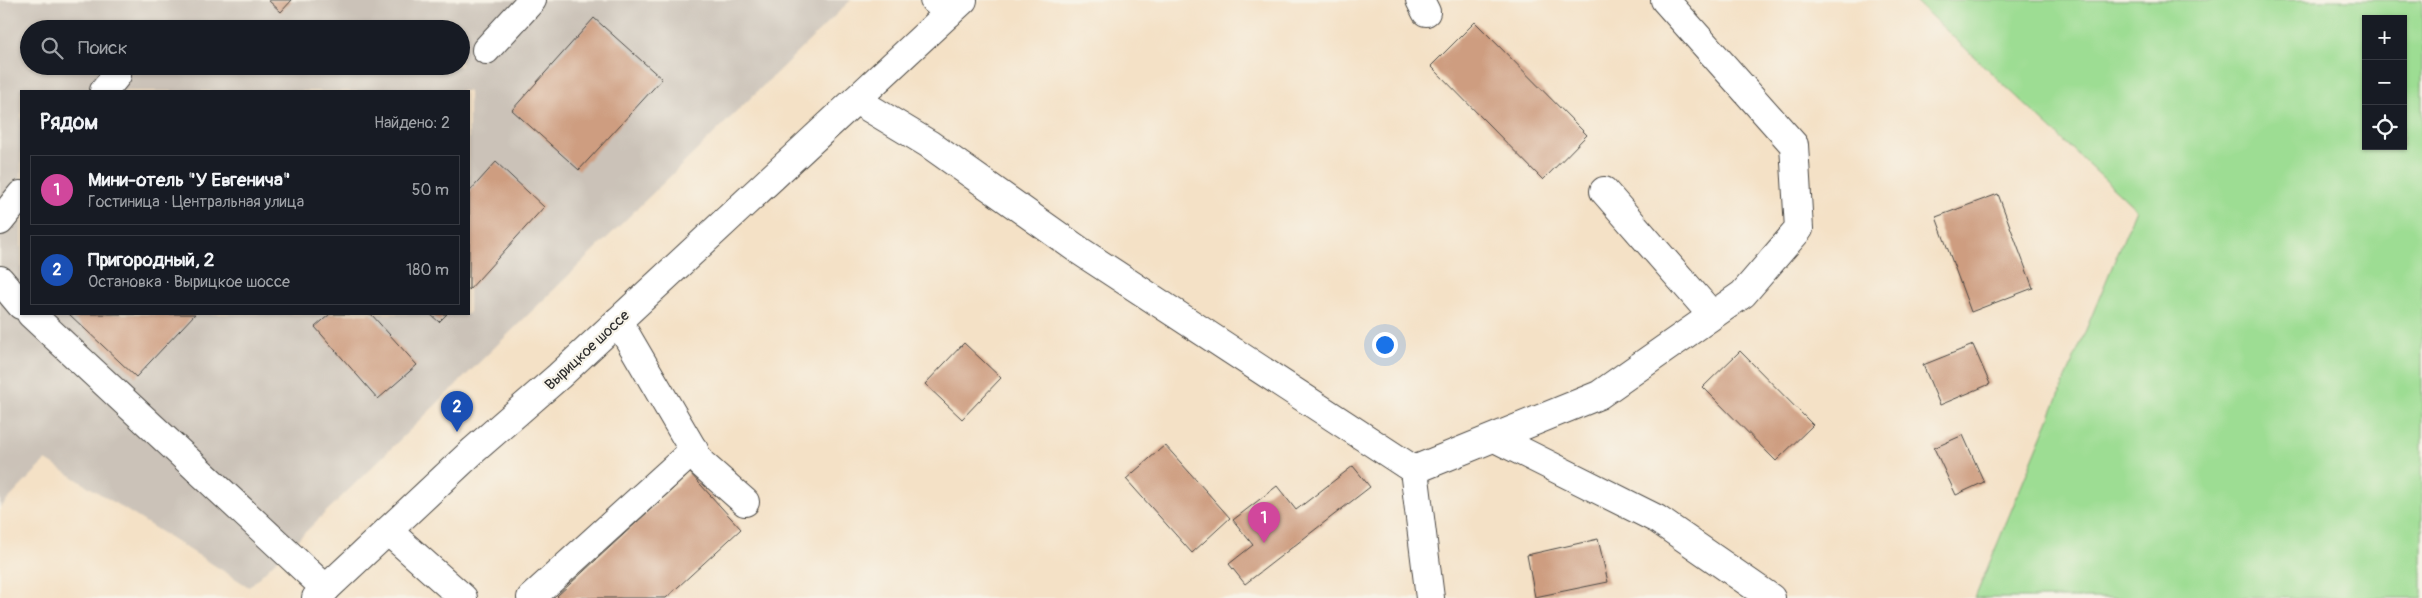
<!DOCTYPE html>
<html lang="ru">
<meta charset="utf-8">
<style>
:root{--surface:#171b24;--page:#20242c;--text:#f1f3f6;--muted:#9ea1a6;--line:#363941;--accent:#1f6fb2}
body{margin:0;font-family:Pangolin,sans-serif;background:var(--page);color:var(--text)}
.controls{position:absolute;right:15px;top:15px;display:grid;overflow:hidden;border-radius:0px;box-shadow:0 1px 4px #0004}
.controls button{width:45px;height:45px;display:grid;place-items:center;padding:0;border:0;border-bottom:1px solid var(--line);background:var(--surface);color:var(--text);font:25px sans-serif}
.you{position:absolute;left:1384px;top:344px;width:18px;height:18px;margin:-12px;border:4px solid #fff;border-radius:50%;background:#1a73e8;box-shadow:0 0 0 8px #1a73e833}
.badge{display:grid;place-items:center;width:32px;height:32px;border-radius:50%;background:var(--accent);color:#fff;font-size:16px;font-weight:700}
.pin{position:absolute;translate:-50% -41px;filter:drop-shadow(0 1px 2px #0008)}
.pin::after{content:'';position:absolute;top:26px;width:18px;height:15px;background:inherit;clip-path:polygon(0 0,100% 0,50% 100%)}
.list{margin:0;padding:0;list-style:none}
h2{display:flex;justify-content:space-between;align-items:center;height:65px;margin:0;padding:0 20px;font-size:21px}
h2 small{font-size:16px;font-weight:400;color:var(--muted)}
.list li{display:grid;grid-template-columns:32px 1fr auto;gap:15px;align-items:center;box-sizing:border-box;height:70px;margin:0 10px 10px;padding:0 10px;border:1px solid var(--line);border-radius:0px}
.list b{display:block;font-size:19px;white-space:nowrap}
.list p{margin:0;font-size:16px;white-space:nowrap;color:var(--muted)}
.list em{font-size:16px;font-style:normal;color:var(--muted)}
.icon{flex:none;width:28px;height:28px;fill:none;stroke:currentColor;stroke-width:2;stroke-linecap:round;stroke-linejoin:round}
.map{position:relative;flex:none;width:2422px;height:598px;overflow:hidden}
.search{position:absolute;background:var(--surface);box-shadow:0 1px 4px #0004;left:20px;top:20px;width:450px;height:55px;display:flex;align-items:center;gap:12px;box-sizing:border-box;padding:0 18px;border-radius:28px;color:var(--muted);font-size:19px}
.panel{position:absolute;background:var(--surface);box-shadow:0 1px 4px #0004;left:20px;top:90px;width:450px;height:225px;border-radius:0px}
.map>svg:first-child{display:block}
.industrial{fill:#cbc2b8;fill-rule:evenodd}
.green{fill:#9ddd93;stroke:#64845f;fill-rule:evenodd}
.building{fill:#ce9d80}
.lines{fill:none;stroke-linecap:round;stroke-linejoin:round}
.minor-casing{stroke:#494642;stroke-width:30}
.major-casing{stroke:#494642;stroke-width:30}
.minor{stroke:#fff;stroke-width:28}
.major{stroke:#fff;stroke-width:28}
.labels{text-anchor:middle;stroke-width:4.5;stroke-linejoin:round;paint-order:stroke}
.street-label{font-size:15px;fill:#2b2b2b;stroke:#f7f3e8}
</style>
<div class="map">
<svg width="2422" height="598" viewBox="0 0 2422 598">
<rect width="100%" height="100%" fill="#f7f3e8"/>
<filter id="ink" filterUnits="userSpaceOnUse"><feTurbulence type="fractalNoise" baseFrequency=".02" numOctaves="2"/><feDisplacementMap in="SourceGraphic" scale="10" xChannelSelector="R" yChannelSelector="G"/><feConvolveMatrix kernelMatrix="1 2 1 2 8 2 1 2 1" color-interpolation-filters="sRGB"/></filter>
<filter id="wash" filterUnits="userSpaceOnUse"><feTurbulence type="fractalNoise" baseFrequency=".0096" numOctaves="4" result="noise"/><feDisplacementMap in="SourceGraphic" scale="20" xChannelSelector="R" yChannelSelector="G"/><feGaussianBlur stdDeviation="1.12" result="paint"/><feColorMatrix in="noise" values="0 0 0 0 0 0 0 0 0 0 0 0 0 0 0 0 0 1.4 0 .05"/><feComposite in="paint" operator="in"/></filter>
<g filter="url(#wash)">
<rect width="100%" height="100%" fill="#f4e1c6"/>
<!-- industrial -->
<path class="industrial" d="M 0,0 L 851,0 L 249,587 L 46,460 L 0,508 ZM 29,29 L 461,29 L 461,66 L 29,66 ZM 21,91 L 469,91 L 469,314 L 21,314 Z"/>
<!-- green -->
<path class="green" d="M 1914,0 L 2422,0 L 2422,598 L 1975,598 L 2136,209 ZM 2366,19 L 2403,19 L 2403,146 L 2366,146 Z"/>
<g id="blocks">
<!-- building -->
<g class="building">
<path d="M 268,0 L 292,0 L 281,12 Z"/>
<path d="M 594,18 L 662,79 L 579,170 L 512,110 Z"/>
<path d="M 1475,22 L 1587,135 L 1543,180 L 1431,66 Z"/>
<path d="M 496,162 L 544,207 L 469,290 L 469,192 Z"/>
<path d="M 1998,194 L 2033,288 L 1971,312 L 1936,217 Z"/>
<path d="M 69,314 L 195,314 L 136,377 Z"/>
<path d="M 330,314 L 371,314 L 417,365 L 378,399 L 315,327 Z"/>
<path d="M 430,314 L 447,314 L 439,322 Z"/>
<path d="M 964,343 L 1001,378 L 962,419 L 925,384 Z"/>
<path d="M 1973,345 L 1990,384 L 1940,405 L 1923,365 Z"/>
<path d="M 1740,351 L 1813,425 L 1776,461 L 1703,387 Z"/>
<path d="M 1963,435 L 1984,482 L 1956,495 L 1934,448 Z"/>
<path d="M 1165,445 L 1230,518 L 1192,553 L 1126,479 Z"/>
<path d="M 1353,466 L 1370,487 L 1245,584 L 1229,564 L 1253,545 L 1233,520 L 1277,486 L 1296,510 Z"/>
<path d="M 690,473 L 741,529 L 666,598 L 559,598 L 557,596 Z"/>
<path d="M 1598,539 L 1608,582 L 1535,597 L 1527,555 Z"/>
</g>
</g>
</g>
<g filter="url(#ink)">
<use href="#blocks" fill-opacity="0" stroke="#494642" stroke-width="1"/>
<g class="lines">
<!-- minor casing -->
<g class="minor-casing">
<g id="minor">
<path d="M 934,0 L 949,13"/>
<path d="M 1420,0 L 1426,12"/>
<path d="M 486,50 L 532,0"/>
<path d="M 104,91 L 117,75"/>
<path d="M 856,100 L 929,144 L 1080,251 L 1414,470"/>
<path d="M 1604,191 L 1712,315"/>
<path d="M 0,221 L 21,195"/>
<path d="M 0,280 L 21,305"/>
<path d="M 31,314 L 326,589"/>
<path d="M 618,321 L 701,463 L 745,502"/>
<path d="M 1495,438 L 1657,519 L 1771,598"/>
<path d="M 1414,470 L 1599,395 L 1743,294 L 1799,229 L 1794,145 L 1665,0"/>
<path d="M 1414,470 L 1430,598"/>
<path d="M 388,531 L 463,598"/>
<path d="M 531,598 L 694,450"/>
</g>
</g>
<!-- major casing -->
<g class="major-casing">
<path id="major" d="M 316,598 L 474,450 L 559,376 L 963,0"/>
</g>
<!-- minor -->
<use href="#minor" class="minor"/>
<!-- major -->
<use href="#major" class="major"/>
</g>
</g>
<g class="labels">
<!-- street labels -->
<g class="street-label">
<text transform="translate(587 350) rotate(-43)" y="5">Вырицкое шоссе</text>
</g>
</g>
</svg>
<div class="controls">
<button>+</button>
<button>−</button>
<button><svg class="icon" aria-label="locate" viewBox="0 0 24 24"><circle cx="12" cy="12" r="6"/><path d="M12 2v4M12 18v4M2 12h4M18 12h4"/></svg></button>
</div>
<div class="you"></div>
<div class="pin badge" style="left:1264px;top:543px;background:#d1479c">1</div>
<div class="pin badge" style="left:457px;top:432px;background:#1a4fb4">2</div>
<div class="search"><svg class="icon" aria-label="search" viewBox="0 0 24 24"><circle cx="10" cy="10" r="6"/><path d="M15 15l6 6"/></svg>Поиск</div>
<section class="panel">
<h2>Рядом<small>Найдено: 2</small></h2>
<ul class="list">
<li><span class="badge" style="background:#d1479c">1</span><div><b>Мини-отель &quot;У Евгенича&quot;</b><p>Гостиница · Центральная улица</p></div><em>50 m</em></li>
<li><span class="badge" style="background:#1a4fb4">2</span><div><b>Пригородный, 2</b><p>Остановка · Вырицкое шоссе</p></div><em>180 m</em></li>
</ul>
</section>
</div>
